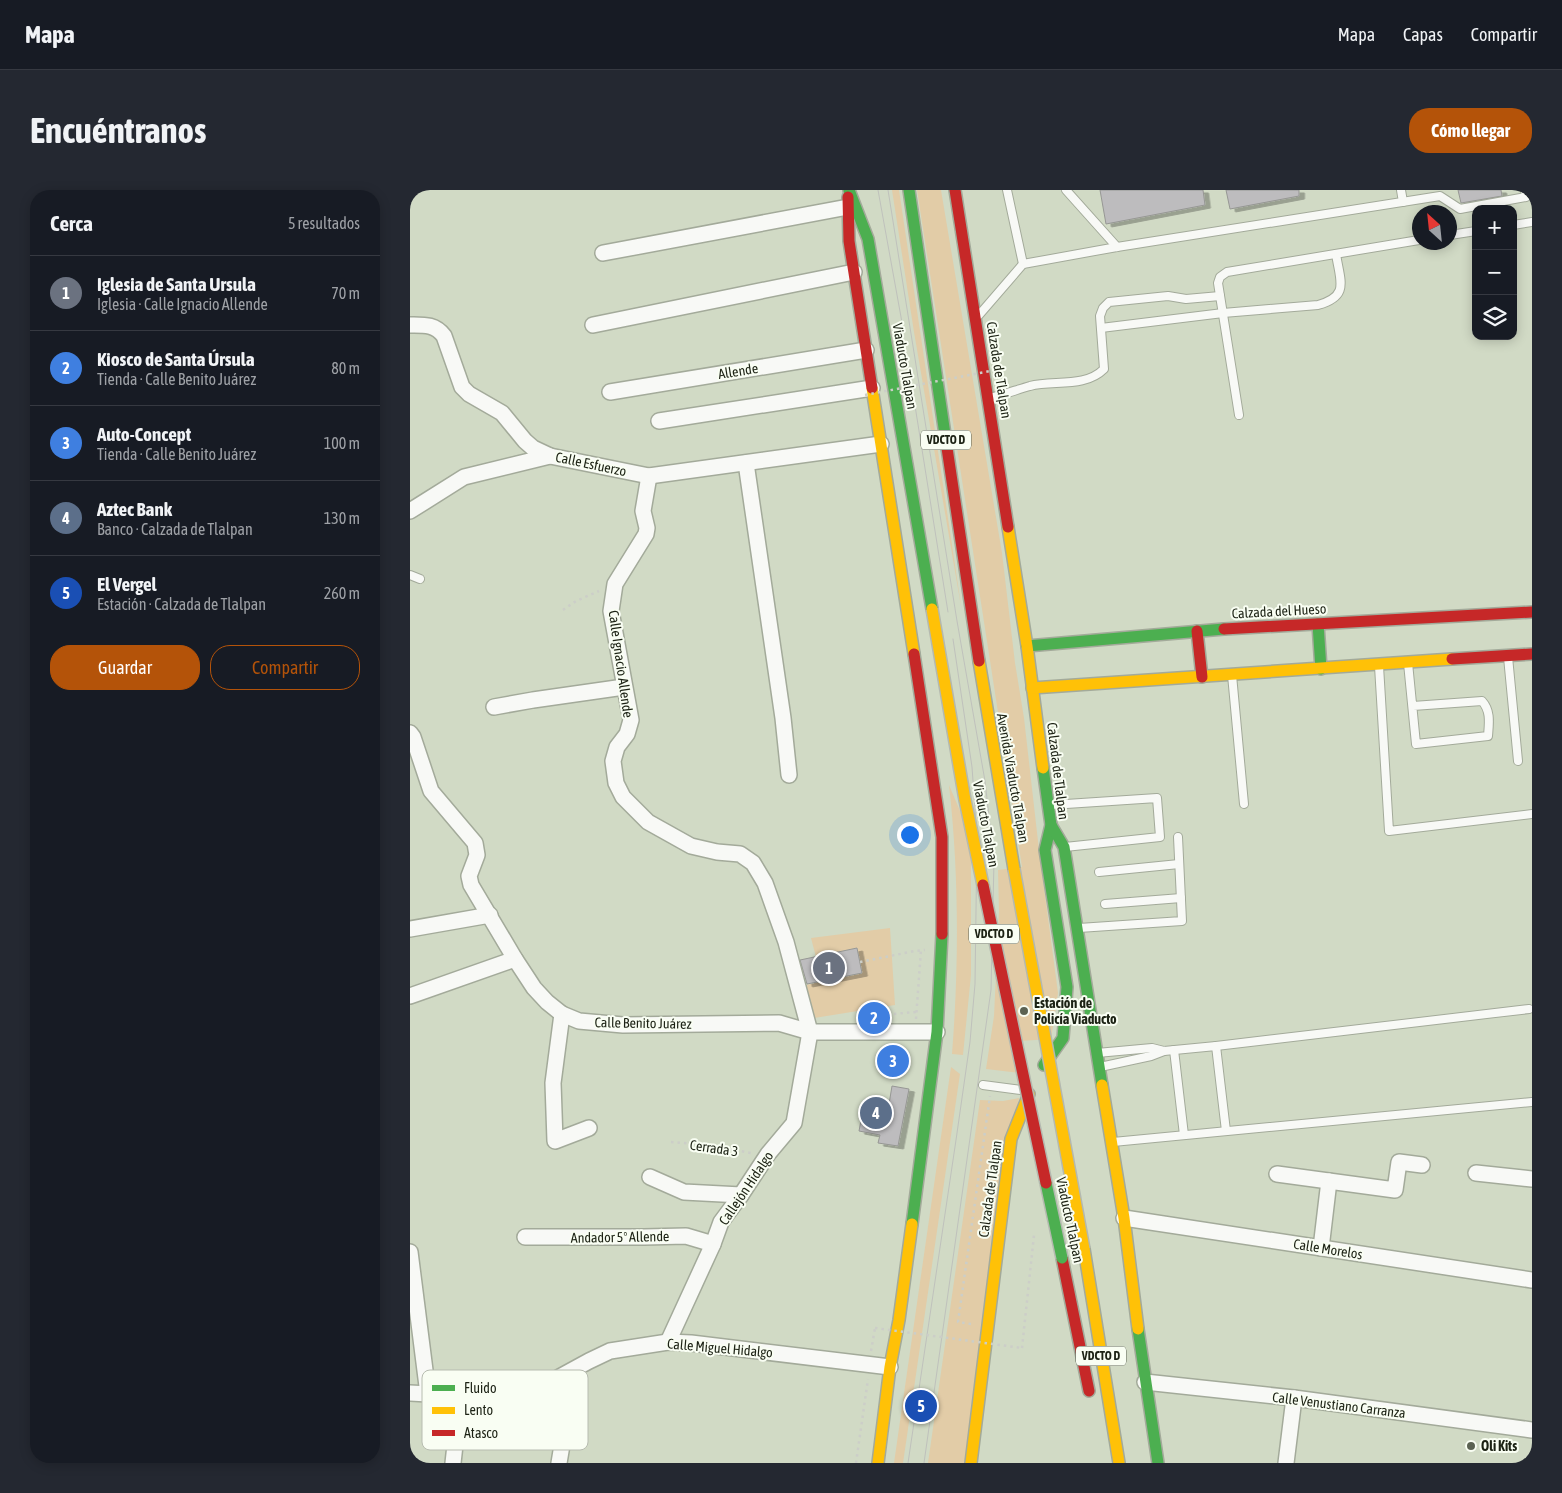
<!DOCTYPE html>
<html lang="es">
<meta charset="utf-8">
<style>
:root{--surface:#171b24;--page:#242831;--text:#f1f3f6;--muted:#9ea1a6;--line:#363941;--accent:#b45309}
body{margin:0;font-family:"Asap Condensed",sans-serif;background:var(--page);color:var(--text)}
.controls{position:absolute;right:15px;top:15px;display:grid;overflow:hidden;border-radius:10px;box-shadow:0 2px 12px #0003}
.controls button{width:45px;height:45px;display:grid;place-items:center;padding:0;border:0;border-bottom:1px solid var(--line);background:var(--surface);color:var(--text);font:25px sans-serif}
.compass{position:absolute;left:1002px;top:15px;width:45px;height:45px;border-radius:50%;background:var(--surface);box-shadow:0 2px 12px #0003;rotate:333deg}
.you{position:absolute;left:499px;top:644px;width:18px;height:18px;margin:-12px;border:4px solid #fff;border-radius:50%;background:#1a73e8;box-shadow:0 0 0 8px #1a73e833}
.badge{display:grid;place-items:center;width:32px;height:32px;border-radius:50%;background:var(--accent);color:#fff;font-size:16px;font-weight:700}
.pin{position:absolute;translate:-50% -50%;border:2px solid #fff;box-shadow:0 1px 5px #0006}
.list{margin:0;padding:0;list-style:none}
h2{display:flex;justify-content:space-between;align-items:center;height:65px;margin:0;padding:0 20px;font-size:21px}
h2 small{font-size:16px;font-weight:400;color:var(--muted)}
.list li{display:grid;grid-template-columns:32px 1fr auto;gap:15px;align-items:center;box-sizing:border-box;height:75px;padding:0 20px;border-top:1px solid var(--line)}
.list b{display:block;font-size:19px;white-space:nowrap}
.list p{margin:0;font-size:16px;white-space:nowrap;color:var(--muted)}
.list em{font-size:16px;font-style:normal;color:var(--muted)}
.actions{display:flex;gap:10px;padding:15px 20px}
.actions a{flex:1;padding:11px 0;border:1px solid var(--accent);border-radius:20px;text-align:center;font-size:18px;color:var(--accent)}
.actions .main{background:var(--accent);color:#fff}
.icon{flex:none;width:28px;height:28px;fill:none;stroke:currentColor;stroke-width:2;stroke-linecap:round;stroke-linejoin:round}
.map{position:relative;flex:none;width:1122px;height:1273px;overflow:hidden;border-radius:20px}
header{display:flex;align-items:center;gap:30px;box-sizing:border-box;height:70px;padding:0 25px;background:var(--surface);border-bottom:1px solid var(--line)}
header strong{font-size:24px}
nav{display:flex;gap:28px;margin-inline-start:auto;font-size:18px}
.intro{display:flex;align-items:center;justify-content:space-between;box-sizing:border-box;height:120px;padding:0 30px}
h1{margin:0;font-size:35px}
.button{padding:12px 22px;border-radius:20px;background:var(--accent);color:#fff;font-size:18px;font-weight:700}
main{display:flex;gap:30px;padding:0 30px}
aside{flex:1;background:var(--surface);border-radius:20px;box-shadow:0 2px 12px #0003}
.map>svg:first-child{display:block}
.green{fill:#e2cca7}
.building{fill:#bdbcbe;stroke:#969794;filter:url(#shadow)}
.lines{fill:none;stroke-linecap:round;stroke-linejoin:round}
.lane-casing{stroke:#a3aa9a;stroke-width:10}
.street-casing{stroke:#a3aa9a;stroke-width:18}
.fast-casing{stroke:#a3aa9a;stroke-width:14}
.slow-casing{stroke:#a3aa9a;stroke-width:14}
.jam-casing{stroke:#a3aa9a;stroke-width:14}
.path{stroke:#cccec8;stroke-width:2.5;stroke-dasharray:2.5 4;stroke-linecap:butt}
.lane{stroke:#f8f9f6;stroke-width:8}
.street{stroke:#f8f9f6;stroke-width:15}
.fast{stroke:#4caf50;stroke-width:11}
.slow{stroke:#ffc107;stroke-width:11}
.jam{stroke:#c62828;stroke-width:11}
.tram{stroke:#bfc1bc;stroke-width:1}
.fast-bridge-casing{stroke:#b4b9af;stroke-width:14;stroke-linecap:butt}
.slow-bridge-casing{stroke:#b4b9af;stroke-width:14;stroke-linecap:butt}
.jam-bridge-casing{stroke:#b4b9af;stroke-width:14;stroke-linecap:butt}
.path-bridge{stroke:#cccec8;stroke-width:2.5;stroke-dasharray:2.5 4;stroke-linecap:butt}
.fast-bridge{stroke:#4caf50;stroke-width:11}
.slow-bridge{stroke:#ffc107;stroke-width:11}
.jam-bridge{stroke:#c62828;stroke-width:11}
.poi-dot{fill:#5b6252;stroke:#f9fef3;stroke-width:2}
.labels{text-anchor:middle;stroke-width:4;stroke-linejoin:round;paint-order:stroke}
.shield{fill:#f9fef3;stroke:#5e6457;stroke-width:1}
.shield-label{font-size:12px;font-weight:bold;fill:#1c2214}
.street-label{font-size:14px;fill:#1c2214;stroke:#f9fef3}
.poi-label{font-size:14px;font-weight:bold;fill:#1c2214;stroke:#f9fef3;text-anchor:start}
.key{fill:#f9fef3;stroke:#b7bcb0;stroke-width:1}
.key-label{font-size:14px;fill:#1c2214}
</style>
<header>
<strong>Mapa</strong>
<nav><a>Mapa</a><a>Capas</a><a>Compartir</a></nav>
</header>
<div class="intro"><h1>Encuéntranos</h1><a class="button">Cómo llegar</a></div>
<main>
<aside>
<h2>Cerca<small>5 resultados</small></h2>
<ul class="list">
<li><span class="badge" style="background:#6b7280">1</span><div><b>Iglesia de Santa Ursula</b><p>Iglesia · Calle Ignacio Allende</p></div><em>70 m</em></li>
<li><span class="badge" style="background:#3f7fe0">2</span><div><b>Kiosco de Santa Úrsula</b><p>Tienda · Calle Benito Juárez</p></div><em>80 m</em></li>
<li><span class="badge" style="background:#3f7fe0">3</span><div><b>Auto-Concept</b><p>Tienda · Calle Benito Juárez</p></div><em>100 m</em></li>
<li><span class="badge" style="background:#5c6f8a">4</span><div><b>Aztec Bank</b><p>Banco · Calzada de Tlalpan</p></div><em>130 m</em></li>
<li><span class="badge" style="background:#1a4fb4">5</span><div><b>El Vergel</b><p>Estación · Calzada de Tlalpan</p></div><em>260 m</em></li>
</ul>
<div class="actions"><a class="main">Guardar</a><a>Compartir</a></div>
</aside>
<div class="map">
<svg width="1122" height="1273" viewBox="0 0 1122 1273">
<defs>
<filter id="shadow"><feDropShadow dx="5.5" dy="3" stdDeviation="0" flood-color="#0004"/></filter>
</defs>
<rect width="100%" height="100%" fill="#d1dac5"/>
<!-- green -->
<g class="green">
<path d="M 482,0 L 489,0 L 552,422 L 504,142 Z"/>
<path d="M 507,0 L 531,0 L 592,363 L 605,473 L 614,528 L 629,660 L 648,803 L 641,849 L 610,851 L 611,883 L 576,879 L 584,826 L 589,721 L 588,680 L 612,677 Z"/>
<path d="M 539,595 L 561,647 L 561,785 L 553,865 L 542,864 C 549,775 549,683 539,595 Z"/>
<path d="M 480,738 L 485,815 L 398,829 L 391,796 L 452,783 L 447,758 L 406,767 L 401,748 Z"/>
<path d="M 541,877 L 550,884 L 493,1273 L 484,1273 Z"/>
<path d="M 609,908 L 557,1273 L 518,1273 L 570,910 L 593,911 Z"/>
</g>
<!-- building -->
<g class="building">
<path d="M 690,0 L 793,0 L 795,15 L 696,34 Z"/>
<path d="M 816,0 L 889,0 L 889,6 L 820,19 Z"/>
<path d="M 1048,0 L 1091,0 L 1092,6 L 1051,13 Z"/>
<path d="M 447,758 L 452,783 L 397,794 L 390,770 Z"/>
<path d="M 468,820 L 471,825 L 472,831 L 470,833 L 457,833 L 456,826 L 460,821 Z"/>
<path d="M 482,896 L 499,899 L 488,956 L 468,953 L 470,945 L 449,941 L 455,909 L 479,914 Z"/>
</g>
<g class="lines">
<!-- lane casing -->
<g class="lane-casing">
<g id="lane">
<path d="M 597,0 L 613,74"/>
<path d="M 656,0 L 707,57"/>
<path d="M 991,0 L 993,12"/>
<path d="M 1103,35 L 1122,32"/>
<path d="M 1040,45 L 1066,41"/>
<path d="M 569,125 L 613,74 L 707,57 L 1030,6 L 1050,19 L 1116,7 L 1115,0"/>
<path d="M 691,138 L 813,123 L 908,115 C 940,106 930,91 926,64"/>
<path d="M 579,208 C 593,205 606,200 620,196 C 644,190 675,198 694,179 L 690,126 L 693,118 L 699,112 L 758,106 L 776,109 L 810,106"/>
<path d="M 829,225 L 808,93 L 810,87 L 817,82 L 1009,50"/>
<path d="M 0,385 L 10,389"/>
<path d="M 1098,467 L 1108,571"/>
<path d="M 998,473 L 1006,554 L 1078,546 C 1079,533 1081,521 1072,511 L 1003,516"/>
<path d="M 969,476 L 979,641 L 1122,624"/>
<path d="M 822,485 L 834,614"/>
<path d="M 641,615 L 747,608 L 750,647 L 655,657"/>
<path d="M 689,682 L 769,674"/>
<path d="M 695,714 L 771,708"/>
<path d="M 669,738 L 772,731 L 768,647"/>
<path d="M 806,856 L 1119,819"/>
<path d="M 764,860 L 774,945"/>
<path d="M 687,863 L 742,858 L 754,861 L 806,856 L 816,941"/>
<path d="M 690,877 L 741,866 L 754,861"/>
<path d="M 573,895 L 611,900"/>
<path d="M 703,952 L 1122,912"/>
</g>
</g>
<!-- street casing -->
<g class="street-casing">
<g id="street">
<path d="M 193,63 L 438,17"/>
<path d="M 0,135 C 14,135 25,134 34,146 L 52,197 L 59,204 L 92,223 L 115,251 L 123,258 L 140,266 L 239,286 L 471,254"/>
<path d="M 183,135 L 444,82"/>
<path d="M 200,202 L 456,160"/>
<path d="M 249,231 L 462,198"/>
<path d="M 336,273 L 373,528 L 379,585"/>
<path d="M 239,286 L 233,321 L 237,338 L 236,344 L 205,394 L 201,421 L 221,530 L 217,544 L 207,557 L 203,571 L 206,593 L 213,607 L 238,632 L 281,656 L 307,662 L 330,664 L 343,673 L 355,693 L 376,752 L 400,842 L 384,933 L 358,964 L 331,1005 L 311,1032 L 303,1054 L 258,1152"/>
<path d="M 0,321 L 54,287 L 140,266"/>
<path d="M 84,517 L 123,510 L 214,497"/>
<path d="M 0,543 L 3,547 L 21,601 L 65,653 L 67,665 L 59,686 L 61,695 L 105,769 L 124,798 L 137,812 L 152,824 L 169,831 L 213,835 L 369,833 L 400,842 L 527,842"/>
<path d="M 0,739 L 80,725"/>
<path d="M 0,806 L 105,769"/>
<path d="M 152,824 L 143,893 L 145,951 L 179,938"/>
<path d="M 1066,983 L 1122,989"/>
<path d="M 867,984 L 985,1000 L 989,972 L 1012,975"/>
<path d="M 240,987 L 274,1002 L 331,1005"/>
<path d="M 714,1028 L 1122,1090"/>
<path d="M 115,1047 L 234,1047 L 276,1046 L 303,1054"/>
<path d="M 911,1058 L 919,991"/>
<path d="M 0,1062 L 18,1204"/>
<path d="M 735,1192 L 884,1208 L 1122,1240"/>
<path d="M 135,1195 L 154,1243 L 149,1273"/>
<path d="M 0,1203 L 18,1204 L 50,1210 L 70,1210 L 135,1195 L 179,1171 L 200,1161 L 258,1152 L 281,1153 L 480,1177"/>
<path d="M 43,1273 L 50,1210"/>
<path d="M 876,1273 L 884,1208"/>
</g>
</g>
<!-- fast casing -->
<g class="fast-casing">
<g id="fast">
<path d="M 439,0 L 458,49 L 522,419"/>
<path d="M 499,0 L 537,258"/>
<path d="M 908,434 L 911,479"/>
<path d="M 617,456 L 814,439"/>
<path d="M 633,578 L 641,635 L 635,660 L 657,797 L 653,848 L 634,875"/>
<path d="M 641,635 L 654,657 L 692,895"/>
<path d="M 502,1034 L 527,842 L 532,744"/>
<path d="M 728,1139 L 748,1273"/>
</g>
</g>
<!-- slow casing -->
<g class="slow-casing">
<g id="slow">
<path d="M 462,198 L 504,464"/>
<path d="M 598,337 L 617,456 L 633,578"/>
<path d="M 569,471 L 604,679"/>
<path d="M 622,498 L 1042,469"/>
<path d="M 692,895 L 714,1028 L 728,1139"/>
<path d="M 674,1059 L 709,1273"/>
<path d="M 468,1273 L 480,1177 L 489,1130 L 502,1034"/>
<path d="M 561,1273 L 601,949 L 619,904"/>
</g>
</g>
<!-- jam casing -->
<g class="jam-casing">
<g id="jam">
<path d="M 545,0 L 598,337"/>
<path d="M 438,7 L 439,51 L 462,198"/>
<path d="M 537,258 L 569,471"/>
<path d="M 814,439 L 1122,422"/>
<path d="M 787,441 L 792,487"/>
<path d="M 504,464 L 532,647 L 532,744"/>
<path d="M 1042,469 L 1122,464"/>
<path d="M 652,1068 L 679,1201"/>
</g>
</g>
<!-- path -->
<g class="path">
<path d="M 153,420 L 166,411 L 189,401"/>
<path d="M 450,772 L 505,761 L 515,760"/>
<path d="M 471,825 L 506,822"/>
<path d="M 506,829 L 511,760"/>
<path d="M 261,952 L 298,955 L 341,963"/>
<path d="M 561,1134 L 548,1132 L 580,906"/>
<path d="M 612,1158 L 624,1045"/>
<path d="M 461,1161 L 465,1138"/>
<path d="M 446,1273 L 458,1189"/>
</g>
<!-- lane -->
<use href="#lane" class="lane"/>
<!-- street -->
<use href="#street" class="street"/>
<!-- fast -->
<use href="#fast" class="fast"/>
<!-- slow -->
<use href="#slow" class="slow"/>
<!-- jam -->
<use href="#jam" class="jam"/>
<!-- tram -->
<g class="tram">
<path d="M 468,0 L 493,138"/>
<path d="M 478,0 L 547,431 L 575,591 L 584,671 L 581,800 L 514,1273"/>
<path d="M 502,197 L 538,422"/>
<path d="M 498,1273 L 546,950 L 560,852 L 565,794 L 567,647 L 562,577 L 543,449"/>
</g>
<!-- fast-bridge casing -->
<g class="fast-bridge-casing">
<path id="fast-bridge" d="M 636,993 L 652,1068"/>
</g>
<!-- slow-bridge casing -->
<g class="slow-bridge-casing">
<g id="slow-bridge">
<path d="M 522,419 L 555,610 L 573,695"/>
<path d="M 604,679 L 674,1059"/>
</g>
</g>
<!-- jam-bridge casing -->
<g class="jam-bridge-casing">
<path id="jam-bridge" d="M 573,695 L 636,993"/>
</g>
<!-- path-bridge -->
<g class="path-bridge">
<path d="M 455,205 L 591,179"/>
<path d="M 465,1138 L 612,1158"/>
</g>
<!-- fast-bridge -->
<use href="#fast-bridge" class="fast-bridge"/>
<!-- slow-bridge -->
<use href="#slow-bridge" class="slow-bridge"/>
<!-- jam-bridge -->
<use href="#jam-bridge" class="jam-bridge"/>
</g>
<!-- markers -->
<g class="poi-dot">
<circle cx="614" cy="821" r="5"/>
<circle cx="1061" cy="1256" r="5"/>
</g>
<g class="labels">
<!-- shield labels -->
<g class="shield">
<rect x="511" y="240.5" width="50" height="19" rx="4"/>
<rect x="559" y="734.5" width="50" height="19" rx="4"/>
<rect x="666" y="1156.5" width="50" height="19" rx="4"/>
</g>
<g class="shield-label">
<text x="536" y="254">VDCTO D</text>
<text x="584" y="748">VDCTO D</text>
<text x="691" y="1170">VDCTO D</text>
</g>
<!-- street labels -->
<g class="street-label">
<text transform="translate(495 176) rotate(80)" y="5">Viaducto Tlalpan</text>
<text transform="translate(589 180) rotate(81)" y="5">Calzada de Tlalpan</text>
<text transform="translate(328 181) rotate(-9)" y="5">Allende</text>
<text transform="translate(181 274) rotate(12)" y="5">Calle Esfuerzo</text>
<text transform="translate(869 421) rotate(-3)" y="5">Calzada del Hueso</text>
<text transform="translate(211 474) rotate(82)" y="5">Calle Ignacio Allende</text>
<text transform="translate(648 581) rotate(83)" y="5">Calzada de Tlalpan</text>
<text transform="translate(603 588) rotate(80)" y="5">Avenida Viaducto Tlalpan</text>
<text transform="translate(576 634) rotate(79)" y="5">Viaducto Tlalpan</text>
<text transform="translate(233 833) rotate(1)" y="5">Calle Benito Juárez</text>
<text transform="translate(304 958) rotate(8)" y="5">Cerrada 3</text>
<text transform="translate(336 998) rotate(-56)" y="5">Callejón Hidalgo</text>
<text transform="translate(580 999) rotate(-82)" y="5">Calzada de Tlalpan</text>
<text transform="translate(660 1030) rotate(78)" y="5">Viaducto Tlalpan</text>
<text transform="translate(210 1047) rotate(-1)" y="5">Andador 5º Allende</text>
<text transform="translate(918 1059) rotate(9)" y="5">Calle Morelos</text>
<text transform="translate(310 1158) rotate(5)" y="5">Calle Miguel Hidalgo</text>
<text transform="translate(929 1215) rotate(7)" y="5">Calle Venustiano Carranza</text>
</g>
<!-- poi labels -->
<g class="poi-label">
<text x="624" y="818">Estación de<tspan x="624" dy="16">Policía Viaducto</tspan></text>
<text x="1071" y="1261">Oli Kits</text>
</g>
</g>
<!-- legend -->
<rect x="12" y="1180" width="166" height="80" rx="8" class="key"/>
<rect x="22" y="1195" width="23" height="6" fill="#4caf50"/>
<rect x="22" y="1217" width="23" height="7" fill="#ffc107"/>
<rect x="22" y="1240" width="23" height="6" fill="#c62828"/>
<g class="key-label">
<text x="54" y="1203">Fluido</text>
<text x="54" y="1225">Lento</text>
<text x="54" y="1248">Atasco</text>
</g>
</svg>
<div class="controls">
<button>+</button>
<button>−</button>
<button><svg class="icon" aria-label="layers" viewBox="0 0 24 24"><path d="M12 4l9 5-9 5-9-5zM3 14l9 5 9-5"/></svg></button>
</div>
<svg class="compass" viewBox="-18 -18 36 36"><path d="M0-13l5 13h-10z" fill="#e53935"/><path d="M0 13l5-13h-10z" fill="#9ea1a6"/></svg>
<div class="you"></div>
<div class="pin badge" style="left:419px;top:778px;background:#6b7280">1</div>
<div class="pin badge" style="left:464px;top:828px;background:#3f7fe0">2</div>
<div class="pin badge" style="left:483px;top:871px;background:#3f7fe0">3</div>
<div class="pin badge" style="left:466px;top:923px;background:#5c6f8a">4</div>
<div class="pin badge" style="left:511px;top:1216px;background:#1a4fb4">5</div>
</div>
</main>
